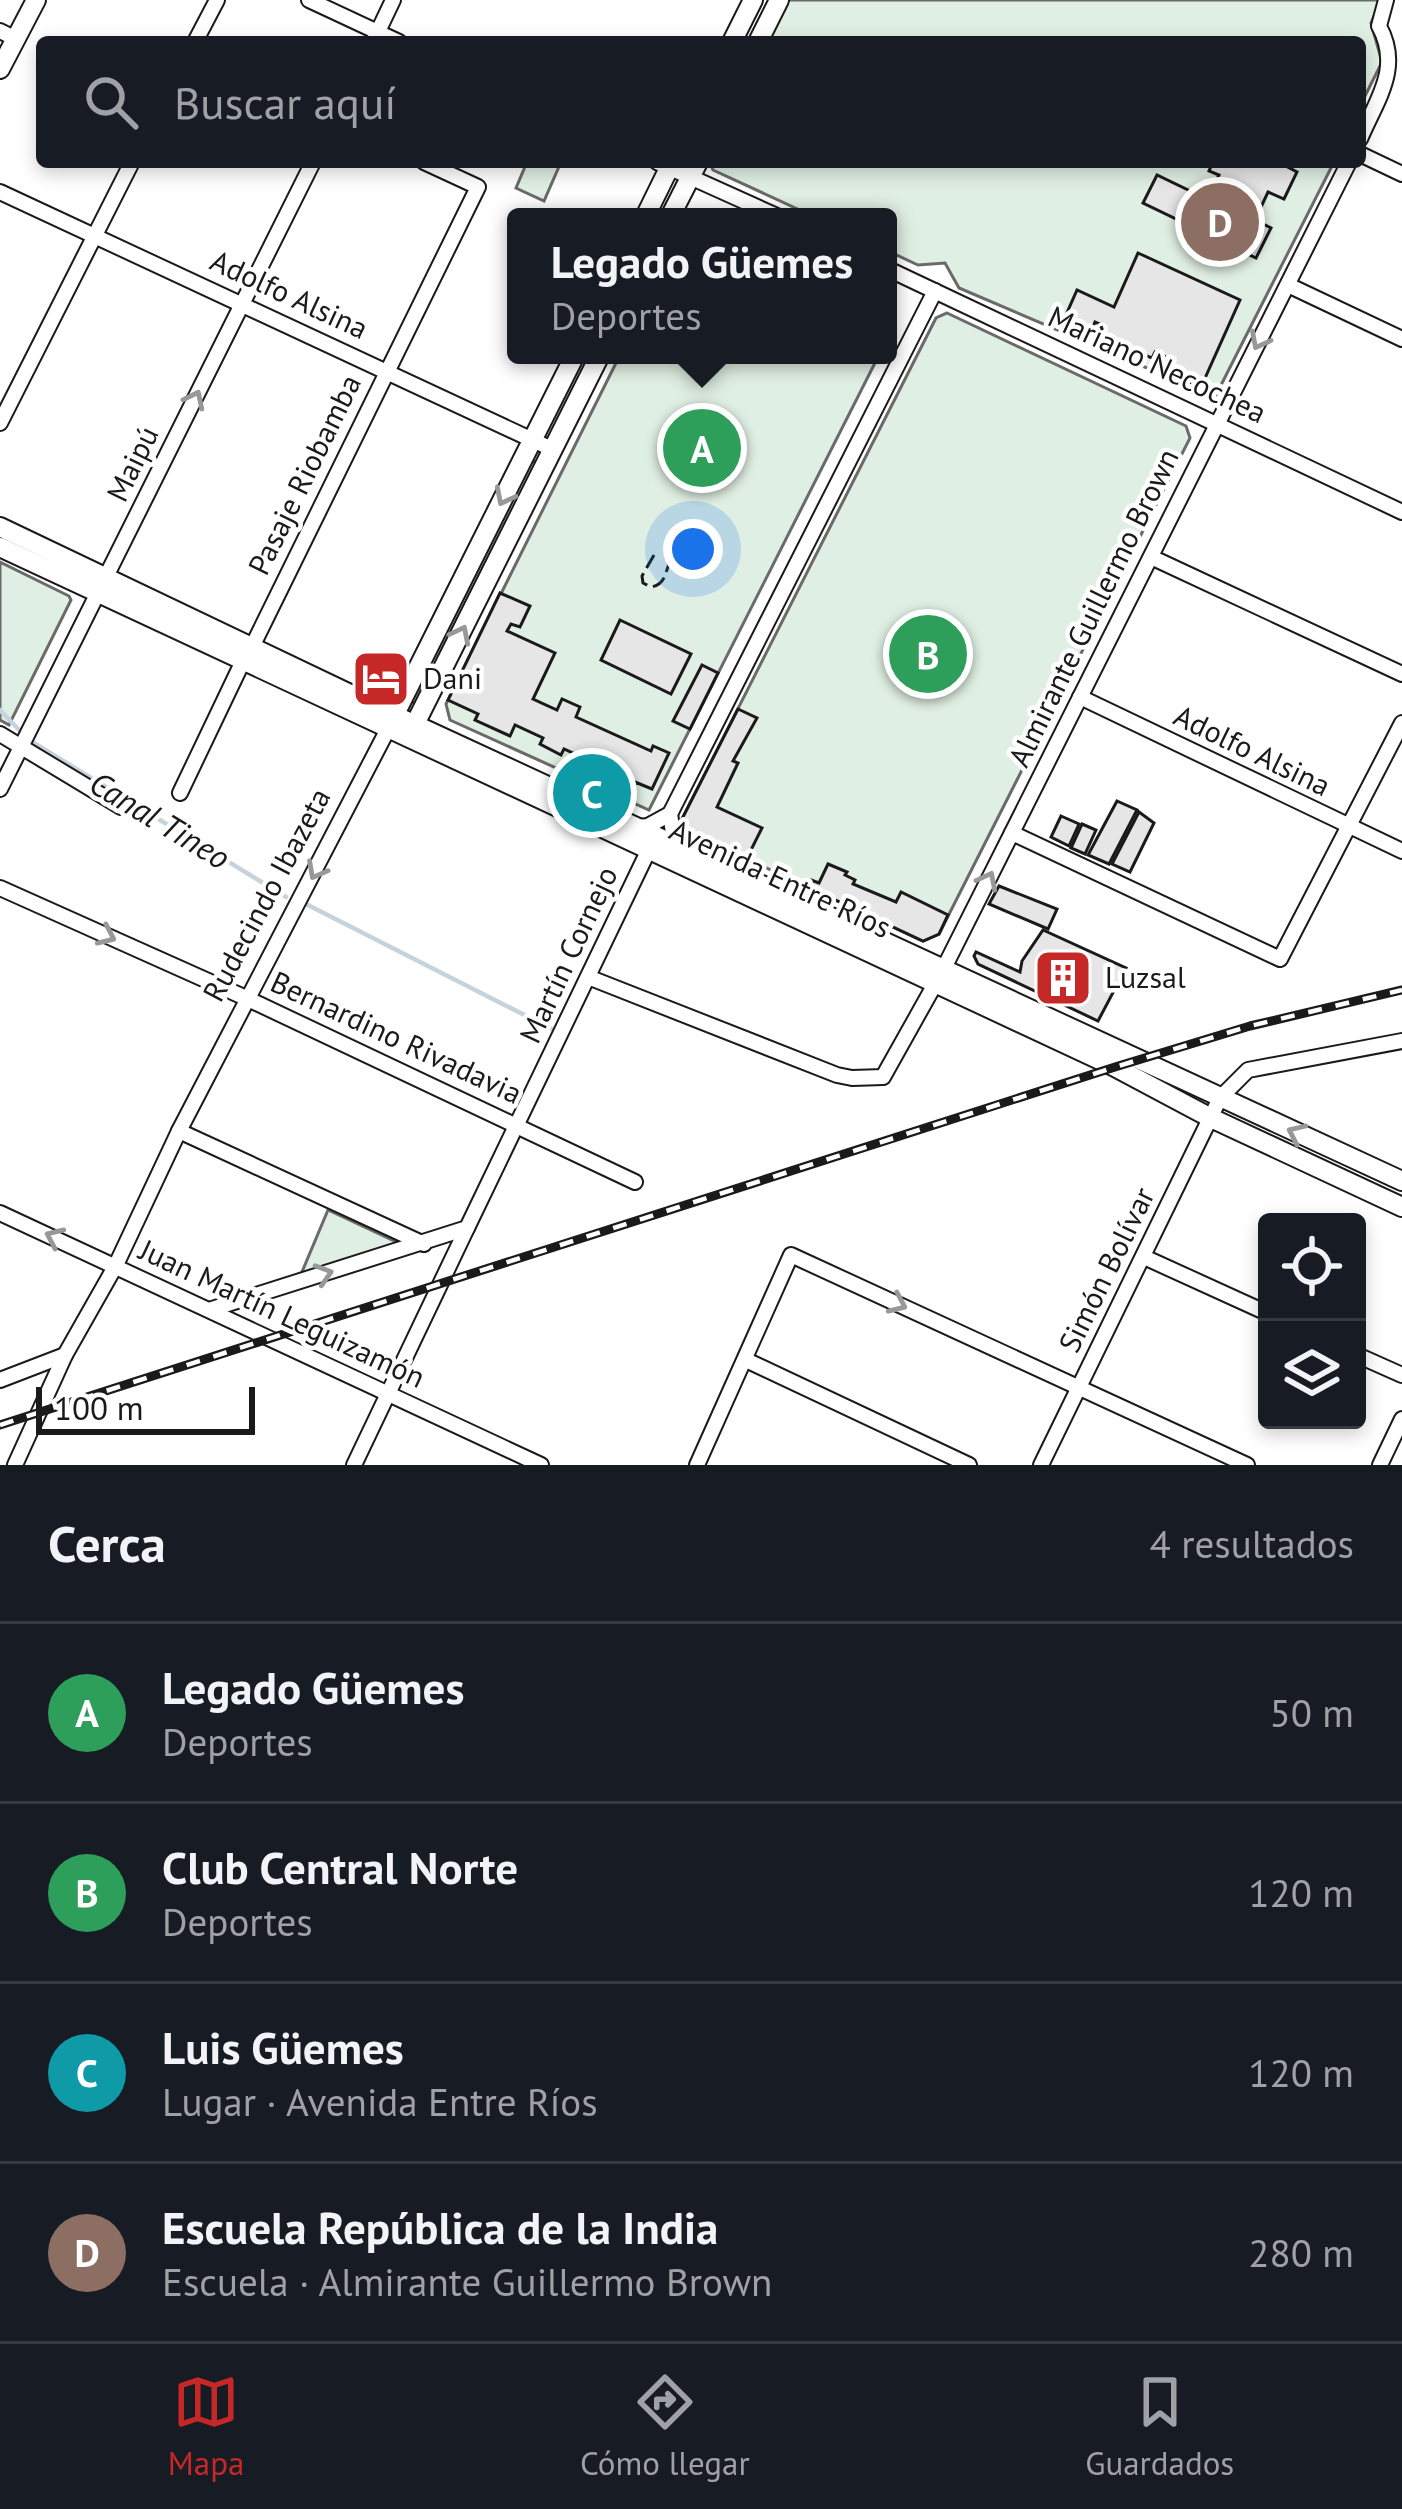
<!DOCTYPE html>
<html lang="es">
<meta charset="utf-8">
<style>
:root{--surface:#171b24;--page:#20242c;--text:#f1f3f6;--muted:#9ea1a6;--line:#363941;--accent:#c62828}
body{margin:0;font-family:"PT Sans",sans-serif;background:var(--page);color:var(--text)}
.controls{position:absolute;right:36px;bottom:36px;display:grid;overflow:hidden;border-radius:12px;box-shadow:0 6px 18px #0003}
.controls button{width:108px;height:108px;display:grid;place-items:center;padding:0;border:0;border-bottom:3px solid var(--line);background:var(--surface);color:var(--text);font:60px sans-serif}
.scale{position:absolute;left:36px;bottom:30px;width:219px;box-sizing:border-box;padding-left:12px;border:6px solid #1a1a1a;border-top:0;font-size:33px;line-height:42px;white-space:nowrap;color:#1a1a1a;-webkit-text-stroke:9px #fff;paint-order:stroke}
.you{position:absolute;left:693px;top:549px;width:42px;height:42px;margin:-30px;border:9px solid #fff;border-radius:50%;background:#1a73e8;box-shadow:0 0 0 18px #1a73e833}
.badge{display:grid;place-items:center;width:78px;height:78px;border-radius:50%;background:var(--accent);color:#fff;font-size:39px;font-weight:700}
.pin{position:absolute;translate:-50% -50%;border:6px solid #fff;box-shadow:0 3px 12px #0006}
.popup{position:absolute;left:507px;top:208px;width:390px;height:156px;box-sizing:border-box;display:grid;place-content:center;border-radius:12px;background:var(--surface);filter:drop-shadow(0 3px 9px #0005);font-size:39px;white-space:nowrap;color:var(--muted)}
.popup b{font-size:45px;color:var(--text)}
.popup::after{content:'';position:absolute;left:50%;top:100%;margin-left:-24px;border:24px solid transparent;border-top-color:var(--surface)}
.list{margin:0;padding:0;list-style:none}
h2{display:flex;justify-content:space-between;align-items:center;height:156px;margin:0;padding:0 48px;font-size:51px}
h2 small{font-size:39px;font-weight:400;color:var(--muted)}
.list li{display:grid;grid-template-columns:78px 1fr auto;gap:36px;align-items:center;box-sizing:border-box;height:180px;padding:0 48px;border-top:3px solid var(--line)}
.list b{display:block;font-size:45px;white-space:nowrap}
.list p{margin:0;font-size:39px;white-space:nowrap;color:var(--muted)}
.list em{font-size:39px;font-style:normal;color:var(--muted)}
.icon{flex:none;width:66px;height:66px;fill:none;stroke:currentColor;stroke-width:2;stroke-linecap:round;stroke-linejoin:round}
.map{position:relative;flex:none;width:1402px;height:1465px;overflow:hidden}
.search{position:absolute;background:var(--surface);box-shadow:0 6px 18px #0003;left:36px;right:36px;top:36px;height:132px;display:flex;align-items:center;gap:30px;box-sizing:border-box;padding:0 42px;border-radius:12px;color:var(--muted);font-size:45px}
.sheet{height:876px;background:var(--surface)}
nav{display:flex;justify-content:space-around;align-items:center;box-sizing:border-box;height:168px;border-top:3px solid var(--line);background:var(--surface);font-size:33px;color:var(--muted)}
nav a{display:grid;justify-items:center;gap:6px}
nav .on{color:var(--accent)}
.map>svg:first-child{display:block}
.green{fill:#e0efe3;stroke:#6a6a6a;stroke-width:3}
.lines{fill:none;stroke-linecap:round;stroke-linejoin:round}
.stream{stroke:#c6d2dc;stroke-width:4.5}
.building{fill:#e6e6e6;stroke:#1a1a1a;stroke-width:3}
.street-casing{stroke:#1a1a1a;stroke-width:18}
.secondary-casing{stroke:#1a1a1a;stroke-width:22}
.street{stroke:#fff;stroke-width:14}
.secondary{stroke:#fff;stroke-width:18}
.rail-casing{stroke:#1a1a1a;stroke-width:9}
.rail{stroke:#fff;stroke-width:4.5;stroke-dasharray:14;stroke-linecap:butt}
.fence{stroke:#1a1a1a;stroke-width:3;stroke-dasharray:15 6;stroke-linecap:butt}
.oneway{stroke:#989898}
.labels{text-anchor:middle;stroke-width:9;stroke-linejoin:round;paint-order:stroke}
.street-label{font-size:30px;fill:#1a1a1a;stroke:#fff}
.poi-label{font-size:30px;fill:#1a1a1a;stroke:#fff;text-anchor:start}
.water-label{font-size:33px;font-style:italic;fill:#1a1a1a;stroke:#fff}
</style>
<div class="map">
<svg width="1402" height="1465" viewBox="0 0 1402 1465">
<rect width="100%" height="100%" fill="#fff"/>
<!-- green -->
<g class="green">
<path d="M 786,0 L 1381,0 L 1371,23 L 1382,62 L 1360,106 L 1360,42 L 766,42 Z"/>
<path d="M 527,162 L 561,162 L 544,201 L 516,188 Z"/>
<path d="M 710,162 L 1334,162 L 1215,397 L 959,288 L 945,263 L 918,265 L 888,251 L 888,217 L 815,217 L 713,170 Z"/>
<path d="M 947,313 L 1186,426 L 1190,438 L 939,934 L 923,941 L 685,830 L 682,819 L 936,318 Z"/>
<path d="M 620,355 L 879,355 L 649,810 L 450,720 L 446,704 Z"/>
<path d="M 530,460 L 537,463 L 417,704 L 410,701 Z"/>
<path d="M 0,562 L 69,596 L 71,600 L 9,725 L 0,720 Z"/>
<path d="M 328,1210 L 407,1247 L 299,1279 Z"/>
</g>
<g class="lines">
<!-- stream -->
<g class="stream">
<path d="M 0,710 L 20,731"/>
<path d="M 34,743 L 286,897"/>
<path d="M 302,902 L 552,1029"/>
</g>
</g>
<!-- building -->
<g class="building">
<path d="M 1208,162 L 1278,162 L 1297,172 L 1284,199 L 1268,192 L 1255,220 L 1271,228 L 1256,258 L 1237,249 L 1241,242 L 1228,235 L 1223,245 L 1206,237 L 1211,228 L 1202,223 L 1199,230 L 1143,203 L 1157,175 L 1207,199 L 1219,175 L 1209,171 L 1212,164 Z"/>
<path d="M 1138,253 L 1240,300 L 1201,387 L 1158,368 L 1164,356 L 1155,352 L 1152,358 L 1098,334 L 1102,325 L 1095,322 L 1089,336 L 1062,324 L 1077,290 L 1114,307 Z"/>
<path d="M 500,593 L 530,606 L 520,627 L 511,624 L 507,631 L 555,653 L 533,699 L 557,710 L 562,699 L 580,707 L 576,717 L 651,751 L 653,746 L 669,753 L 652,789 L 635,782 L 630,793 L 583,771 L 588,760 L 564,749 L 561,755 L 540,744 L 543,738 L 515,725 L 510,736 L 475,720 L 478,714 L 448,700 Z"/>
<path d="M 620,620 L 691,654 L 671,694 L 601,660 Z"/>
<path d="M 702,665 L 718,673 L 690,729 L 673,721 Z"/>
<path d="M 738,709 L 757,718 L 733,761 L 738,763 L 717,807 L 762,828 L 747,858 L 721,846 L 718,852 L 699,843 L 701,838 L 685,830 L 682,819 Z"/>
<path d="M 1117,801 L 1137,810 L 1109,864 L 1088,855 Z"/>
<path d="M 1139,812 L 1154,823 L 1130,872 L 1112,864 Z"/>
<path d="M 1061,816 L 1079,824 L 1069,846 L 1051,837 Z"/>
<path d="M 1082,824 L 1096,830 L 1085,854 L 1071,848 Z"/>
<path d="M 828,864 L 847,872 L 845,875 L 855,880 L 853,884 L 896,902 L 901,892 L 948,915 L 939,934 L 923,941 L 808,887 L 811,880 L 819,883 Z"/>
<path d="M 999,886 L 1057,909 L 1048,929 L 989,904 Z"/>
<path d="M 1043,930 L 1126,968 L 1098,1021 L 978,964 L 974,956 L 976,952 L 1020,972 L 1022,961 Z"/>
</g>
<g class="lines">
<!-- street casing -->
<g class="street-casing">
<g id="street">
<path d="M 309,0 L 399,42"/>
<path d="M 0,31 L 16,39"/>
<path d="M 195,42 L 217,0"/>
<path d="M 373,42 L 393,0"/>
<path d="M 1360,139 C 1377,99 1402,68 1379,26 L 1386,0"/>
<path d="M 1360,154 L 1402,174"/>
<path d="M 657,162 L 779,217"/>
<path d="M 0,192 L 554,450"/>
<path d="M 888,269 L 1402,512"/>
<path d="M 1288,285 L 1402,339"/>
<path d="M 0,423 L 132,162"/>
<path d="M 1151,557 L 1402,674"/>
<path d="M 252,647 L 478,187 L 424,162"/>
<path d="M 1080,697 L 1402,851"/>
<path d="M 0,734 L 121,807"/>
<path d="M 0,789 L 313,162"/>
<path d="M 180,793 L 243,661"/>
<path d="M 670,814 L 935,291"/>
<path d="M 638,827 L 648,826 L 670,814 L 674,839 L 679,846"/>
<path d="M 1012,833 L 1280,959 L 1402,723"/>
<path d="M 0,888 L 246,998 L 635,1182"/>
<path d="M 588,977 L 837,1075 L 852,1078 L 883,1077 L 944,968 L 1349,162"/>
<path d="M 179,1131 L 424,1244"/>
<path d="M 0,1213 L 541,1465"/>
<path d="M 1144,1257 L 1267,1313"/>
<path d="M 212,1309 L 467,1228 L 653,841"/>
<path d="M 1357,1355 L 1402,1375"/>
<path d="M 746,1360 L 969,1465"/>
<path d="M 0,1380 L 65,1355"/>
<path d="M 15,1465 L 65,1355 L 116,1265 L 179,1131 L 388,729"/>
<path d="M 354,1465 L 467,1228"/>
<path d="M 697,1465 L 791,1255 L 1247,1465"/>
<path d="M 1041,1465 L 1220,1098 L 1248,1070 L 1402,1041"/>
<path d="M 1380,1465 L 1402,1419"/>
</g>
</g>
<!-- secondary casing -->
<g class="secondary-casing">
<g id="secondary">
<path d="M 732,42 L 753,0"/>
<path d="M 758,42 L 779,0"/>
<path d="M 0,69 L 36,0"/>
<path d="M 645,217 L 672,162"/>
<path d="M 670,217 L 698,162"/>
<path d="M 0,527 L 394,715 L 1402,1181"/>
<path d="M 0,547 L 1115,1067 L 1209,1117 L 1402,1207"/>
<path d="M 389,726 L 575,355"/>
<path d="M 410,734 L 600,355"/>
</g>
</g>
<!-- street -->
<use href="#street" class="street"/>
<!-- secondary -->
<use href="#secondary" class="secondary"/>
<!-- rail casing -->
<g class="rail-casing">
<path id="rail" d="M 0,1425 L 1115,1067 L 1250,1026 L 1402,990"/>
</g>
<!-- rail -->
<use href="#rail" class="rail"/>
<!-- fence -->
<path class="fence" d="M 654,555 L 642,576 L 643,583 L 651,587 C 667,584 664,572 671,560"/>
</g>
<!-- one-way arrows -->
<defs><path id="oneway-chevron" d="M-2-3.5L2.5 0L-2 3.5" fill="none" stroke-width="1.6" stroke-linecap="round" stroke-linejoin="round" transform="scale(3)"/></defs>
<g class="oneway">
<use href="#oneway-chevron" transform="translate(1259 341) rotate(117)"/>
<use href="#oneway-chevron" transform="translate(195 399) rotate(-64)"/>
<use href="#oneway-chevron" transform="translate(504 497) rotate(117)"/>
<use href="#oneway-chevron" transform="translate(461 634) rotate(-63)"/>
<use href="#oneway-chevron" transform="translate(316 871) rotate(118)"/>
<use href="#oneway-chevron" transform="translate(988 880) rotate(-63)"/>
<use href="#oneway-chevron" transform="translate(107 936) rotate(24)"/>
<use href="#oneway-chevron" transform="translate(1296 1133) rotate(-155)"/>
<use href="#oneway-chevron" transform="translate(54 1237) rotate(-156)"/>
<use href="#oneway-chevron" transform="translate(324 1274) rotate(-17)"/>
<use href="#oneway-chevron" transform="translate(898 1304) rotate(24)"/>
</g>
<!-- icons -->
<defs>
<g id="hotel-square" transform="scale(3)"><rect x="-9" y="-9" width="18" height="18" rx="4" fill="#c62828" stroke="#fff"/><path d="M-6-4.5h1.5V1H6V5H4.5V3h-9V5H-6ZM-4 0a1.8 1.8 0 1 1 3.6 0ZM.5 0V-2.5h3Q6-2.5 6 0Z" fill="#fff"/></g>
<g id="building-square" transform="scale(3)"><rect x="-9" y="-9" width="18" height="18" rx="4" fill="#c62828" stroke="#fff"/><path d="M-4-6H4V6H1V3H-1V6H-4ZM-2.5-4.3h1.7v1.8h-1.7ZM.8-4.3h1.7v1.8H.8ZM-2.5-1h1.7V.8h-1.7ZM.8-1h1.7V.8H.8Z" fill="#fff"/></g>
</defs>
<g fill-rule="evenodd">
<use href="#hotel-square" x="381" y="679"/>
<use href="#building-square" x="1063" y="978"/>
</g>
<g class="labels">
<!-- street labels -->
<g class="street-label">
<text transform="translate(289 295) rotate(25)" y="10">Adolfo Alsina</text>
<text transform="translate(1157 365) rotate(25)" y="10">Mariano Necochea</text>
<text transform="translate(133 464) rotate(-64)" y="10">Maipú</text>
<text transform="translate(305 475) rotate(-64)" y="10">Pasaje Riobamba</text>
<text transform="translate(1094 608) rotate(-64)" y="10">Almirante Guillermo Brown</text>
<text transform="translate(1252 751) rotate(26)" y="10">Adolfo Alsina</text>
<text transform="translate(780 879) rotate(25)" y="10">Avenida Entre Ríos</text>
<text transform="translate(267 895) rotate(-62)" y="10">Rudecindo Ibazeta</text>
<text transform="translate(569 955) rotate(-65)" y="10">Martín Cornejo</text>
<text transform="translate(396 1038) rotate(25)" y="10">Bernardino Rivadavia</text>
<text transform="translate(1107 1270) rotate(-64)" y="10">Simón Bolívar</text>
<text transform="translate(282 1314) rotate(25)" y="10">Juan Martín Leguizamón</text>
</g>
<!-- poi labels -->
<g class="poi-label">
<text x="423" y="689">Dani</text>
<text x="1105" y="988">Luzsal</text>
</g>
<!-- water labels -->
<g class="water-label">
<text transform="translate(160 820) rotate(31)" y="12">Canal Tineo</text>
</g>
</g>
</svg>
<div class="controls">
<button><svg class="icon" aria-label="locate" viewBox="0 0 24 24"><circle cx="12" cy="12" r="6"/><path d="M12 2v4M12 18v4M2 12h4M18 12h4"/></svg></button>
<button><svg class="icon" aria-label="layers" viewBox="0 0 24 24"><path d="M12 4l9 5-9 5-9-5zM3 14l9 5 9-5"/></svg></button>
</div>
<div class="scale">100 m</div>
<div class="you"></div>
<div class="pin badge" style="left:702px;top:448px;background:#2e9e5b">A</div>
<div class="popup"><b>Legado Güemes</b>Deportes</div>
<div class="pin badge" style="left:928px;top:654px;background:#2e9e5b">B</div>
<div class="pin badge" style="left:592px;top:793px;background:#0f9aa8">C</div>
<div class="pin badge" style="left:1220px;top:222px;background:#8d6e63">D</div>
<div class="search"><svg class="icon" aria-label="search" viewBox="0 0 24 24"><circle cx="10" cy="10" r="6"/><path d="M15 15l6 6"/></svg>Buscar aquí</div>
</div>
<section class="sheet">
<h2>Cerca<small>4 resultados</small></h2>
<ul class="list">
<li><span class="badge" style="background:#2e9e5b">A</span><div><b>Legado Güemes</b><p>Deportes</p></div><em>50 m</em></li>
<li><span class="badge" style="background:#2e9e5b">B</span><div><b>Club Central Norte</b><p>Deportes</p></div><em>120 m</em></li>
<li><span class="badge" style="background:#0f9aa8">C</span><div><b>Luis Güemes</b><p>Lugar · Avenida Entre Ríos</p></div><em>120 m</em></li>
<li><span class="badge" style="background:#8d6e63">D</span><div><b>Escuela República de la India</b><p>Escuela · Almirante Guillermo Brown</p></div><em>280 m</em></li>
</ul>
</section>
<nav>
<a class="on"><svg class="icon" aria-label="map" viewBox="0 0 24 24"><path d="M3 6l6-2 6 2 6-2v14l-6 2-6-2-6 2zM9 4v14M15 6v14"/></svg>Mapa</a>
<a><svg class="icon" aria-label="directions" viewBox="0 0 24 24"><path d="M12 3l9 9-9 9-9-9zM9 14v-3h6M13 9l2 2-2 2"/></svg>Cómo llegar</a>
<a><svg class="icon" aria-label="saved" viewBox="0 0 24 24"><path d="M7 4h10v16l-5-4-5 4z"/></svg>Guardados</a>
</nav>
